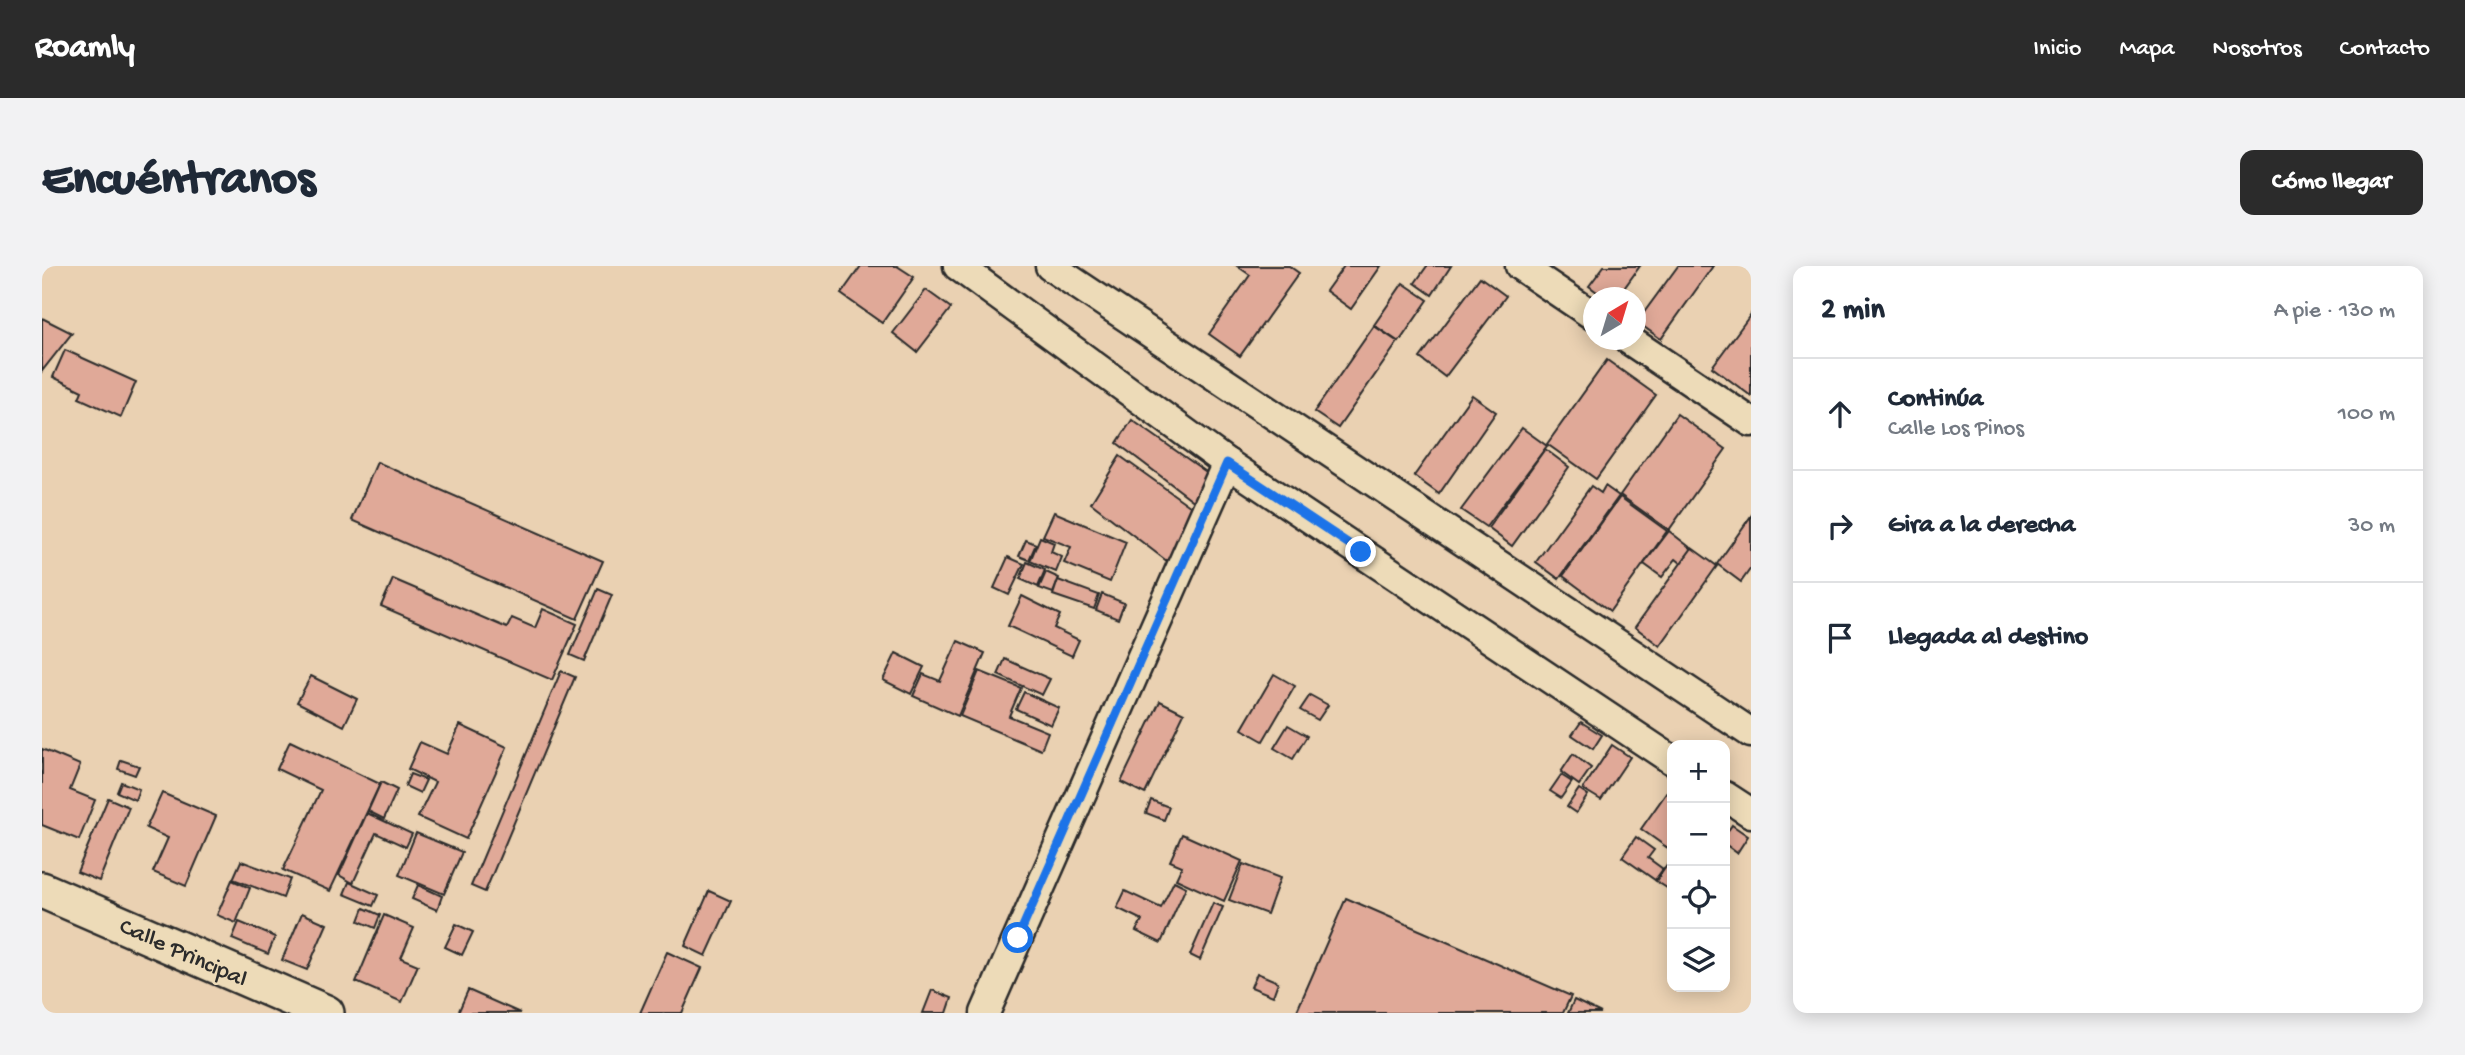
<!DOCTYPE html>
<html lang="es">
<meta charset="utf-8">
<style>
:root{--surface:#fff;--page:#f2f2f3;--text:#1f2937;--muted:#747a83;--line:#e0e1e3;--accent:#2b2b2b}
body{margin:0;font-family:"Gochi Hand",sans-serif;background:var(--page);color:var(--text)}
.controls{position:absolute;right:21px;bottom:21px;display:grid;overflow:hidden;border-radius:14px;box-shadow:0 4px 18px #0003}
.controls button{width:63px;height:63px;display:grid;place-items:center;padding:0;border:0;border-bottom:2px solid var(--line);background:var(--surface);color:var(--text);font:35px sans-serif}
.compass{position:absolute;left:1541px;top:21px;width:63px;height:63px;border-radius:50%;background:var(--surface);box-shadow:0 4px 18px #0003;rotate:38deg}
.stop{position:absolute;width:21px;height:21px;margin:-16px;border:5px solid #1a73e8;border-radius:50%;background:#fff}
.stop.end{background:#1a73e8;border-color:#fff;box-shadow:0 2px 7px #0008}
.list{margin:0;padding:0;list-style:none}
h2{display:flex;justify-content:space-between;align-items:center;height:91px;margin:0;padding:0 28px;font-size:30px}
h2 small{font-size:23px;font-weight:400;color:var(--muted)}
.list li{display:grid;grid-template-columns:46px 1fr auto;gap:21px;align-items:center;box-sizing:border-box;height:112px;padding:0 28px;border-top:2px solid var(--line)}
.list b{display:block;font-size:26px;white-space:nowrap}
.list p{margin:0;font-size:23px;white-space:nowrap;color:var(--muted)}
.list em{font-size:23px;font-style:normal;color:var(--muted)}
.icon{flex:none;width:38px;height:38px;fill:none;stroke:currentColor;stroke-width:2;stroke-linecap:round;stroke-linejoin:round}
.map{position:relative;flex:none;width:1709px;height:747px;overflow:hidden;border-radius:14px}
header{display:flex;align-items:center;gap:42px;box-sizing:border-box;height:98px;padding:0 35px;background:var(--accent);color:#fff}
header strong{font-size:33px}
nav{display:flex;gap:38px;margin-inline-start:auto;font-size:24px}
.intro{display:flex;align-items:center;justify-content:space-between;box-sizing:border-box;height:168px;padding:0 42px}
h1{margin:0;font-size:49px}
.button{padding:18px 32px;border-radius:14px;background:var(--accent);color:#fff;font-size:24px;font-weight:700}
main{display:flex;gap:42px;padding:0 42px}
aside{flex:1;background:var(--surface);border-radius:14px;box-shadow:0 4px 18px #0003}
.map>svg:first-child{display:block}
.building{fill:#e0a998;stroke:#2b2b2b;stroke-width:2}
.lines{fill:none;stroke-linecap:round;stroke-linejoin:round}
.minor-casing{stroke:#2b2b2b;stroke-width:33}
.tertiary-casing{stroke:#2b2b2b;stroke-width:40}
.minor{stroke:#eddbb8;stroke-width:28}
.tertiary{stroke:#eddbb8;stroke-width:35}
.route{stroke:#1a73e8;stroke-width:9}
.labels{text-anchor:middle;stroke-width:5;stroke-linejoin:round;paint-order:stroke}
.street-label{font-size:24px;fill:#2b2b2b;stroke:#eddbb8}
</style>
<header>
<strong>Roamly</strong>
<nav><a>Inicio</a><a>Mapa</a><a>Nosotros</a><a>Contacto</a></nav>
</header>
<div class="intro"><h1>Encuéntranos</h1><a class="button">Cómo llegar</a></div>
<main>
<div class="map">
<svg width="1709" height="747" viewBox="0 0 1709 747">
<rect width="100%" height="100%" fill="#ead1b2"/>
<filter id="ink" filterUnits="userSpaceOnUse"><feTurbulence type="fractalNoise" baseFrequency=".0143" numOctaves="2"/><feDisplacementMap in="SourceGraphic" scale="14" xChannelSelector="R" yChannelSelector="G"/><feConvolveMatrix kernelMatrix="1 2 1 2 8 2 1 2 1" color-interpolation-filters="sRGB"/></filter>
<g filter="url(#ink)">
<!-- building -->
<g class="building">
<path d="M 819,0 L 855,0 L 872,11 L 840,57 L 799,28 Z"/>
<path d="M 1195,0 L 1247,0 L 1257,7 L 1198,90 L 1167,68 L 1208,9 Z"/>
<path d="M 1302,0 L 1339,0 L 1309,43 L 1284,25 Z"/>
<path d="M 1385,0 L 1409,0 L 1390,29 L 1373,17 Z"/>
<path d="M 1562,0 L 1598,0 L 1575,32 L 1563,32 L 1547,20 Z"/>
<path d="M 1636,0 L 1671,0 L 1619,73 L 1595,56 Z"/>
<path d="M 1438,11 L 1464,30 L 1403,111 L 1378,92 Z"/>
<path d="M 1361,17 L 1386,34 L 1357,76 L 1332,59 Z"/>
<path d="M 884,24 L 909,42 L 875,86 L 851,67 Z"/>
<path d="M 1709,48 L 1709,130 L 1670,101 Z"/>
<path d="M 0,52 L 30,67 L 0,105 Z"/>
<path d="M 1332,60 L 1356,76 L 1296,162 L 1272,146 Z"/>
<path d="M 23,84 L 94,116 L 79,151 L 37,132 L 40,125 L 11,111 Z"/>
<path d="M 1565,94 L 1614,129 L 1554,213 L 1505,178 Z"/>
<path d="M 1430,129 L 1454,146 L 1397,228 L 1372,210 Z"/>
<path d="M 1635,148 L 1684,183 L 1627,264 L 1578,229 Z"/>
<path d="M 1090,154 L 1170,210 L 1153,236 L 1075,177 Z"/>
<path d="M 1480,162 L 1505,180 L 1444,261 L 1419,244 Z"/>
<path d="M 1503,183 L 1527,201 L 1470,280 L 1446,262 Z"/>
<path d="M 1078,190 L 1152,243 L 1126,296 L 1049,237 Z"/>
<path d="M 335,196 L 561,295 L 535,353 L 310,254 Z"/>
<path d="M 1549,220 L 1559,227 L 1563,220 L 1577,230 L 1517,313 L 1494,296 Z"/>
<path d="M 1578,231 L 1625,265 L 1568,345 L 1521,310 Z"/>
<path d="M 1012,246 L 1084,276 L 1068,316 L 1022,297 L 1029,281 L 1001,270 Z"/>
<path d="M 1709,250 L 1709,302 L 1699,316 L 1675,298 Z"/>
<path d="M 1627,265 L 1650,283 L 1639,297 L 1634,293 L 1620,311 L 1602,298 Z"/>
<path d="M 998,271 L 1012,277 L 1009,286 L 1020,291 L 1014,306 L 988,295 Z"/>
<path d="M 984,274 L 994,278 L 987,294 L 977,290 Z"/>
<path d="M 1650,282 L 1675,300 L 1618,380 L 1593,361 Z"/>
<path d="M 966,291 L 982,298 L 967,329 L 952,322 Z"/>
<path d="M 985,296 L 1003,304 L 996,321 L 978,313 Z"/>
<path d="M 1004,306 L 1017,312 L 1011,327 L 997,322 Z"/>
<path d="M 351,313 L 465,362 L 470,352 L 493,362 L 501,343 L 535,358 L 510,414 L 339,340 Z"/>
<path d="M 1016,314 L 1057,329 L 1052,343 L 1011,329 Z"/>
<path d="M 556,323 L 570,329 L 542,395 L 528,389 Z"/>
<path d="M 1060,328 L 1082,337 L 1076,353 L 1054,344 Z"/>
<path d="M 980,330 L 1018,349 L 1012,362 L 1037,374 L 1030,390 L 966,360 Z"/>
<path d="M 916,375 L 943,387 L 916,450 L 871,430 L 881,408 L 898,415 Z"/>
<path d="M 854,387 L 882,401 L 869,428 L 841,414 Z"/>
<path d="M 963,393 L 1008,413 L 1000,429 L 956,409 Z"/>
<path d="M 519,405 L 533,411 L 443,626 L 429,620 Z"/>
<path d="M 937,405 L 979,422 L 967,450 L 1006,466 L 999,484 L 918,450 Z"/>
<path d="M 1232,408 L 1253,420 L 1221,475 L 1200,463 Z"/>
<path d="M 269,410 L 315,433 L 302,460 L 255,436 Z"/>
<path d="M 982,426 L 1017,442 L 1009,459 L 974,443 Z"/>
<path d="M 1268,429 L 1286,439 L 1276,454 L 1258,444 Z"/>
<path d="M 1118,435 L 1142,447 L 1103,528 L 1079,516 Z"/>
<path d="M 1539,456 L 1560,469 L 1551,483 L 1530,469 Z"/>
<path d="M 418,459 L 465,481 L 424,573 L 376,551 L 393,516 L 366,503 L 378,476 L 405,488 Z"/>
<path d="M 1246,459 L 1265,470 L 1251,493 L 1232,482 Z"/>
<path d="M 248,475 L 338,518 L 288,625 L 241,604 L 279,524 L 235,503 Z"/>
<path d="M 1570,479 L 1588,491 L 1559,534 L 1541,523 Z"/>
<path d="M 0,483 L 38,499 L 28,524 L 53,534 L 37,574 L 0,559 Z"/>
<path d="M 1531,488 L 1549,502 L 1537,519 L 1519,506 Z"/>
<path d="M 79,494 L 97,500 L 93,509 L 76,503 Z"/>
<path d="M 368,508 L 384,514 L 378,527 L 363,520 Z"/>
<path d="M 1519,509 L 1530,516 L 1519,532 L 1508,525 Z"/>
<path d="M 79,516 L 97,523 L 93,534 L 75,526 Z"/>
<path d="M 339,516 L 355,524 L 342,553 L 326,545 Z"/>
<path d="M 1630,519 L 1630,585 L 1599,563 Z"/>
<path d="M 1537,523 L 1546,529 L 1534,547 L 1525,541 Z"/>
<path d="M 120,527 L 174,550 L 144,620 L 111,606 L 126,572 L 104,562 Z"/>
<path d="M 66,532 L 87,541 L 57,615 L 35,606 Z"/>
<path d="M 1109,534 L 1127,541 L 1122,554 L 1104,547 Z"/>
<path d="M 325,547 L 370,568 L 364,581 L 334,567 L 311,617 L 297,609 Z"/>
<path d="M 1690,559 L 1706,570 L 1695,587 L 1683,578 L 1683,569 Z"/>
<path d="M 374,567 L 420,586 L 402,628 L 357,609 Z"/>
<path d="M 1140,568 L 1200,595 L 1182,635 L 1134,613 L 1140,600 L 1128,595 Z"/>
<path d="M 1594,571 L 1612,584 L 1606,592 L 1621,603 L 1613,614 L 1580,591 Z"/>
<path d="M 199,595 L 248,613 L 241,632 L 191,613 Z"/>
<path d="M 1201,598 L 1238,612 L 1225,648 L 1187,634 Z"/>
<path d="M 1626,598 L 1630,601 L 1630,621 L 1628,624 L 1614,615 Z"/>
<path d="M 190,614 L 208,622 L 194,657 L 175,649 Z"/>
<path d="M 1132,615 L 1144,621 L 1119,677 L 1094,665 L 1100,654 L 1075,642 L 1083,625 L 1119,642 Z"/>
<path d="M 307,616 L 336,629 L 331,640 L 302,628 Z"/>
<path d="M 376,619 L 400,630 L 395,644 L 370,633 Z"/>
<path d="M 667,625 L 689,635 L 664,690 L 643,680 Z"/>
<path d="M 1304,632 L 1529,730 L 1521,747 L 1254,747 Z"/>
<path d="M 1171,637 L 1181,641 L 1158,694 L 1148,689 Z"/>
<path d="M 322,642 L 338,649 L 333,662 L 317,655 Z"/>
<path d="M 260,647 L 285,658 L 265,704 L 240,694 Z"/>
<path d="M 342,649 L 372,662 L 359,692 L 376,699 L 360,736 L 314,716 Z"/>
<path d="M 197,656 L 233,671 L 226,688 L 190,673 Z"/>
<path d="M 414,658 L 431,666 L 420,689 L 403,681 Z"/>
<path d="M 625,686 L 660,702 L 640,747 L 598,747 Z"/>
<path d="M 1215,707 L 1236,716 L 1231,730 L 1209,721 Z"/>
<path d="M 426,724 L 478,747 L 416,747 Z"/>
<path d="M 890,724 L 910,732 L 905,747 L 881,747 Z"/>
<path d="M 1532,734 L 1559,747 L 1526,747 Z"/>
</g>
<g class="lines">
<!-- minor casing -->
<g class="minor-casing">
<g id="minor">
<path d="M 916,0 L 1185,197 L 1630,494"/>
<path d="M 1008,0 L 1709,467"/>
<path d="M 1478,0 L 1552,50"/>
<path d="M 1587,74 L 1709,156"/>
<path d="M 1683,530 L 1709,547"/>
<path d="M 943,747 L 1185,197"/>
</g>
</g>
<!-- tertiary casing -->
<g class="tertiary-casing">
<path id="tertiary" d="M 0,624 L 284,747"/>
</g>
<!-- minor -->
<use href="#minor" class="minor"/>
<!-- tertiary -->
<use href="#tertiary" class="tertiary"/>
</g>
</g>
<g class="lines" filter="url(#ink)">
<!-- route -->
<path class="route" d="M 976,672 L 1185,197 L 1319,286"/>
</g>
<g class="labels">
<!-- street labels -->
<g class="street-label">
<text transform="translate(142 685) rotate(24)" y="8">Calle Principal</text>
</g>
</g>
</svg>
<div class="controls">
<button>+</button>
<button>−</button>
<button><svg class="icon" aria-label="locate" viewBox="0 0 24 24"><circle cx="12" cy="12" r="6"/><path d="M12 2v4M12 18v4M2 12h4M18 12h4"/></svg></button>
<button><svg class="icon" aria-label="layers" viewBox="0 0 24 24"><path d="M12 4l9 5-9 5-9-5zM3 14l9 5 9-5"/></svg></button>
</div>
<svg class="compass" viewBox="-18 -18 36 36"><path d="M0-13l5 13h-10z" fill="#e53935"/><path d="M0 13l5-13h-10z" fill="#747a83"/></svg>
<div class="stop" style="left:976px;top:672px"></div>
<div class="stop end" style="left:1319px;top:286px"></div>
</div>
<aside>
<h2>2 min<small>A pie · 130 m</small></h2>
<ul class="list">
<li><svg class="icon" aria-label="ahead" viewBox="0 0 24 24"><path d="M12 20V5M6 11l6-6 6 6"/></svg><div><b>Continúa</b><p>Calle Los Pinos</p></div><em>100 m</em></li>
<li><svg class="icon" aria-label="right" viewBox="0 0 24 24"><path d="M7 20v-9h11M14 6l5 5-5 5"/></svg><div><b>Gira a la derecha</b></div><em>30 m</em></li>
<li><svg class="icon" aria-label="arrive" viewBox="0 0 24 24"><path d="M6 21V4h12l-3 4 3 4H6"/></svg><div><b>Llegada al destino</b></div></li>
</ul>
</aside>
</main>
